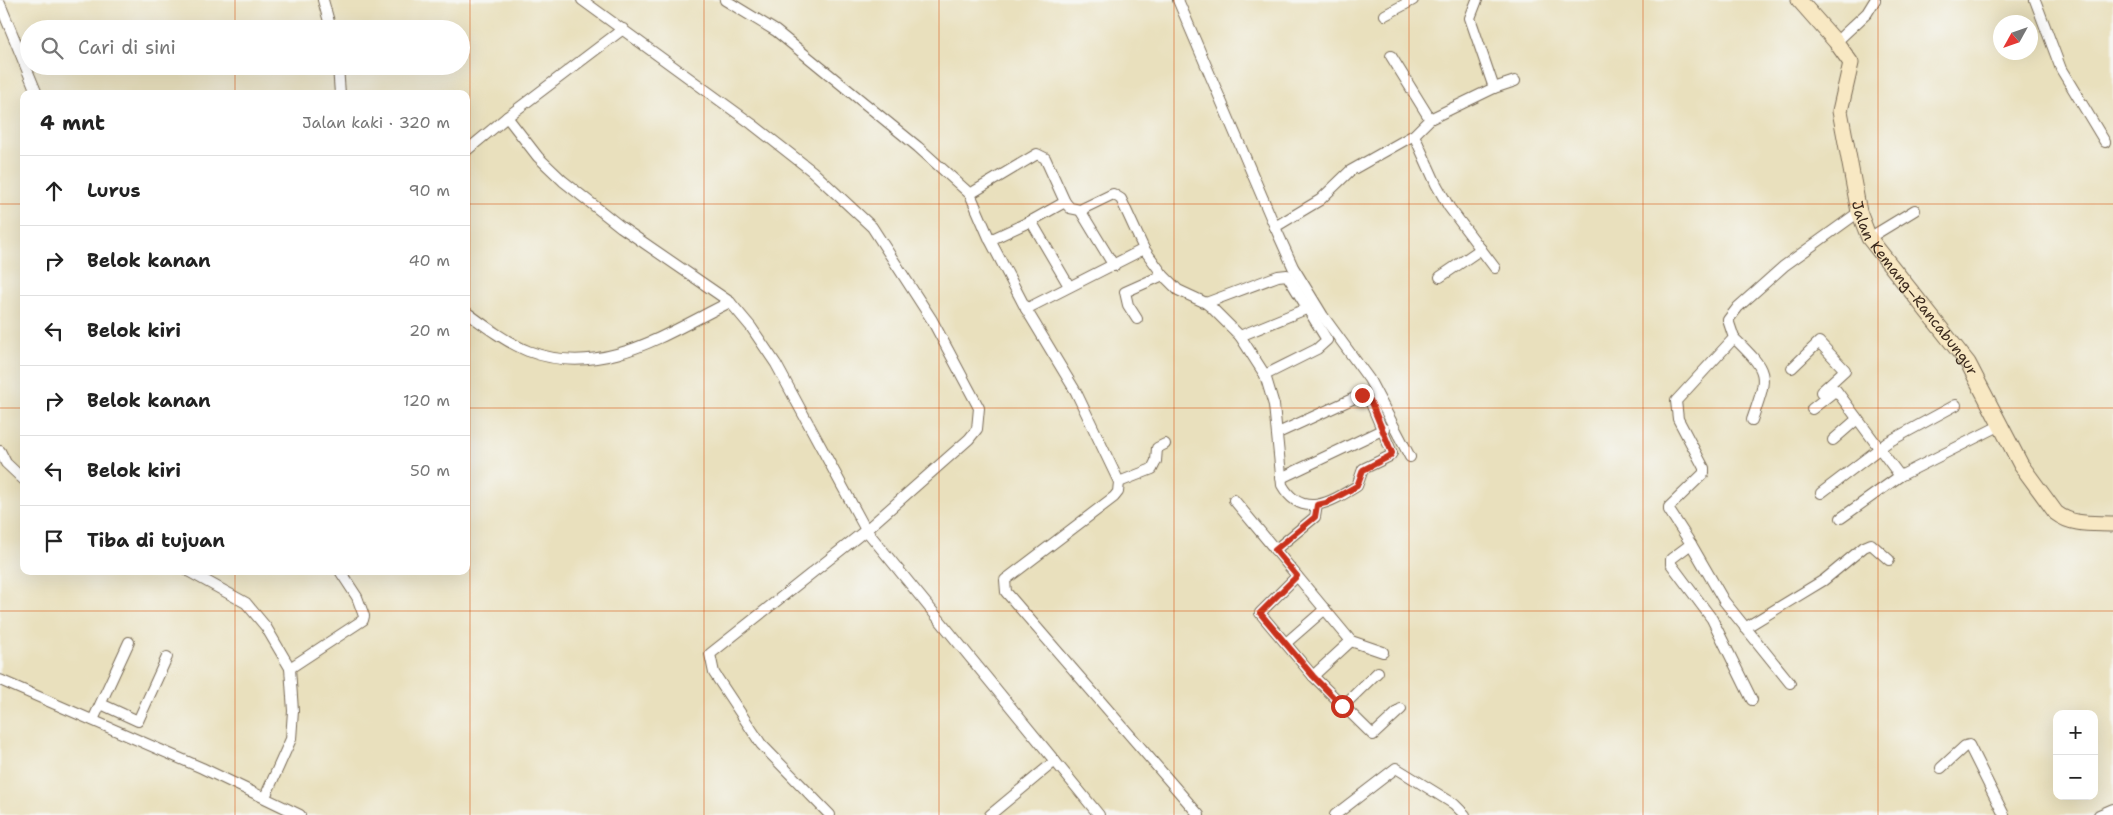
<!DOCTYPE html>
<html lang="id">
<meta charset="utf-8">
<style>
:root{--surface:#fff;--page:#f2f2f2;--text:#222;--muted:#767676;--line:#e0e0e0}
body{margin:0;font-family:"Shantell Sans",sans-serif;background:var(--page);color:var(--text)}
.controls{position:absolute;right:15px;bottom:15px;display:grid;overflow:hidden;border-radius:10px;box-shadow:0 5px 20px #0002}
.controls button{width:45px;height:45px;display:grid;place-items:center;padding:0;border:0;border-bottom:1px solid var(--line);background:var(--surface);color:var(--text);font:25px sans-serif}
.compass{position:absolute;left:1993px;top:15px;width:45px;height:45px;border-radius:50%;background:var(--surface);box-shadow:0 5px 20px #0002;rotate:230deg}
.stop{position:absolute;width:15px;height:15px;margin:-11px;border:4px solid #c8321e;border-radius:50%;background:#fff}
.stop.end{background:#c8321e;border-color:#fff;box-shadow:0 1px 5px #0008}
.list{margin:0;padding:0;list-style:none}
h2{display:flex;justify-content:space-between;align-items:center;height:65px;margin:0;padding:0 20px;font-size:21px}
h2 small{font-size:16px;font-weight:400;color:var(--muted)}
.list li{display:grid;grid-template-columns:32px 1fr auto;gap:15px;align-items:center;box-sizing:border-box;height:70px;padding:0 20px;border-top:1px solid var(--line)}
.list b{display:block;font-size:19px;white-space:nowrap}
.list em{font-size:16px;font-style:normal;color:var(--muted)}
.icon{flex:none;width:28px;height:28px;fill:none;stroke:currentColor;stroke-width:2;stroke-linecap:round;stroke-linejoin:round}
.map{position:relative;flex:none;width:2113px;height:815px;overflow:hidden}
.search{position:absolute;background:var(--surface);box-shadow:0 5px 20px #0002;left:20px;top:20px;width:450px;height:55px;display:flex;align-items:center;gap:12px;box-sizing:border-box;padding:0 18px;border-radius:28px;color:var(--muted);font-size:19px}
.panel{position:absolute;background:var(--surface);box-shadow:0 5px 20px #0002;left:20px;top:90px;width:450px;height:485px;border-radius:10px}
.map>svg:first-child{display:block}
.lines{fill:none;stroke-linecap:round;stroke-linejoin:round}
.street-casing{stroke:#786a56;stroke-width:12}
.secondary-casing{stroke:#786a56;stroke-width:17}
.street{stroke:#fff;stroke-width:10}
.secondary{stroke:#f8e8c3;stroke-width:15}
.route{stroke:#c8321e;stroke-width:6}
.grid{fill:none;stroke:#d7540e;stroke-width:1;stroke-opacity:0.55}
.labels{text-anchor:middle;stroke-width:4;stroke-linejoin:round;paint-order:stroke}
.street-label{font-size:15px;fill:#3b2a1e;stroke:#f6f6f2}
</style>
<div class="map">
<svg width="2113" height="815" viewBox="0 0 2113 815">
<rect width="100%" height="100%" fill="#f6f6f2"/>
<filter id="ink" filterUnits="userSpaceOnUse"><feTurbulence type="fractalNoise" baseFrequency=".02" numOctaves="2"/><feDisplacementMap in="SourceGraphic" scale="10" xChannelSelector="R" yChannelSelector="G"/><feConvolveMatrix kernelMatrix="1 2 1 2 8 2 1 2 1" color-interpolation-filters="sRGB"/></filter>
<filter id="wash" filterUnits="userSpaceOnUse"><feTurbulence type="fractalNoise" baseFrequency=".0096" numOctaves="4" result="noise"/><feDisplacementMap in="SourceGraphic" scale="20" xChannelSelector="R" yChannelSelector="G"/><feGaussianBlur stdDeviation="1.12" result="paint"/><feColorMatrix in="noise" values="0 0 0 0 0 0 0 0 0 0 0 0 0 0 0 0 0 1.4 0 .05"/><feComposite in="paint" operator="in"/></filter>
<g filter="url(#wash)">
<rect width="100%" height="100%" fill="#e9e0bd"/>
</g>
<g filter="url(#ink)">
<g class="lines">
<!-- street casing -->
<g class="street-casing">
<g id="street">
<path d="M 323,0 L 331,29"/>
<path d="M 582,0 L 752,124 L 812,171 L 872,227 L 932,320 L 979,408 L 977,429 L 969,439 L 866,530 L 710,654 L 714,673 L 761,744 L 830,815"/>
<path d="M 725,0 L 776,31 L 918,147 L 970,194 L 990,240 L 1026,309 L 1076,392 L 1119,482 L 1118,492 L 1114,497 L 1005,580 L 1006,592 L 1199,815"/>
<path d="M 1178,0 L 1275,227"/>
<path d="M 1477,0 L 1470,18 L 1494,88"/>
<path d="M 2035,0 L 2061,69 L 2105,142"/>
<path d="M 0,4 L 37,94"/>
<path d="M 1385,15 L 1413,0"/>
<path d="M 1836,42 L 1867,13 L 1875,0"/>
<path d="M 1391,56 L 1430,119"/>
<path d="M 338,66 L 340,94"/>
<path d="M 507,117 L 623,29"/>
<path d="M 1414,135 L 1436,184 L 1449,207 L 1495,268"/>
<path d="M 466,151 L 507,117 L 538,157 L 563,181 L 621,227 L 730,302 L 751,327 L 776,364 L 866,530 L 1099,815"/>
<path d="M 970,194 L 1037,154 L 1045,158 L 1065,202"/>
<path d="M 1080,210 L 1114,266"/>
<path d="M 1031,221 L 1065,202 L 1070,208 L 1080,210 L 1113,194 L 1121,199 L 1144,249 L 1163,275 L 1178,290 L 1206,303 L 1211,307 L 1240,336 L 1265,375 L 1274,405 L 1282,485 C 1302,520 1331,502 1357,486 L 1363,469 L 1390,456 L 1392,453 L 1370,401 L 1361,395 L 1278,433"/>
<path d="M 1869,238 L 1915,210"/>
<path d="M 990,240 L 1031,221 L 1069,286"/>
<path d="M 1440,277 L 1481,249"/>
<path d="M 1206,303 L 1278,276 L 1287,275 L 1327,340 L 1317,349 L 1265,375"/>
<path d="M 1026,309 L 1144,249"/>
<path d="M 466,312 C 485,326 506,342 528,351 C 602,379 665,334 730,302"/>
<path d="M 1137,319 L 1128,305 L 1125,292 L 1163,275"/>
<path d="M 1240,336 L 1306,309"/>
<path d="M 1734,338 C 1770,373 1768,374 1752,420"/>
<path d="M 1792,368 L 1819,342 L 1845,370 L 1821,392"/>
<path d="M 1812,409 L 1836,390 L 1900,476"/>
<path d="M 1833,440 L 1856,420"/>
<path d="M 0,451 L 6,463 L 24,480"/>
<path d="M 1410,457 L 1369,379 L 1323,316 L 1293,267 L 1275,227 L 1320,200 L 1350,171 L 1414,135 L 1430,119 L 1494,88 L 1515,81"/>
<path d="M 1281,478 L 1384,429"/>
<path d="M 1119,482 L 1152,469 L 1156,461 L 1157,448 L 1165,444"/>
<path d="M 1821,493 L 1888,442 L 1956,405"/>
<path d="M 1234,500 L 1351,641 L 1383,652"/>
<path d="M 1841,518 L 1900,476 L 2001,425"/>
<path d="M 1691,544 L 1724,601 L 1790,683"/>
<path d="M 1275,550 L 1315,517 L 1317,505"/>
<path d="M 188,571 L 246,603 L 266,627 L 290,668 L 293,711 L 291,739 L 265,797"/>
<path d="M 1297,576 L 1260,613 L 1313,676 L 1373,735 L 1401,709"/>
<path d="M 1745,628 L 1824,580 L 1864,547 L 1871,544 L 1889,560"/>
<path d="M 1286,643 L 1325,609"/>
<path d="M 290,668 L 363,620 L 364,616 L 357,597 L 340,571"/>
<path d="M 1313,676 L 1351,641"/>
<path d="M 0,680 L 202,768 L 300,815"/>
<path d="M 1752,700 L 1712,619 L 1671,564 L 1671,559 L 1691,544 L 1669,510 L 1669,507 L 1704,473 L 1704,468 L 1678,419 L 1676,401 L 1734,338 L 1728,320 L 1738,307 L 1784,266 L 1859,212"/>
<path d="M 101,704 L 138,721 L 167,657"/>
<path d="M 1343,706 L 1378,672"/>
<path d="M 93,720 L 129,642"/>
<path d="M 1941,768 L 1965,746 L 1969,745 L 2004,815"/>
<path d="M 990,815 L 1055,761"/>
<path d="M 1335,815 L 1396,768 L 1454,804 L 1465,815"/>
<path d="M 2099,815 L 2113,809"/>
</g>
</g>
<!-- secondary casing -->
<g class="secondary-casing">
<g id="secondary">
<path id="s1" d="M 1799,0 L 1836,42 L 1851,63 L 1840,111 L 1859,212 L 1869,238 L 1968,363 L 2021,465 L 2056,513 C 2073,526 2093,523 2113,524"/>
</g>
</g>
<!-- street -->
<use href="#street" class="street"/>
<!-- secondary -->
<use href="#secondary" class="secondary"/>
</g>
</g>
<g class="lines" filter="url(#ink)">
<!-- route -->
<path class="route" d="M 1342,706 L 1313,676 L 1260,613 L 1297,576 L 1275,550 L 1315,517 L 1317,505 L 1326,503 L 1357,486 L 1363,470 L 1390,456 L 1392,453 L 1370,400 L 1362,395"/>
</g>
<!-- grid -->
<path class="grid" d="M 235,0 L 235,29M 470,0 L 470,815M 704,0 L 704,815M 939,0 L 939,815M 1174,0 L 1174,815M 1409,0 L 1409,815M 1643,0 L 1643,815M 1878,0 L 1878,815M 235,66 L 235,94M 0,204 L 24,204M 466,204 L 2113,204M 0,408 L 24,408M 466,408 L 2113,408M 235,571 L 235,815M 0,611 L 2113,611"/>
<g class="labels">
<!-- street labels -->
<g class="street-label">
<text dy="5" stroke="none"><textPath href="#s1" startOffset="328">Jalan Kemang–Rancabungur</textPath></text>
</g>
</g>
</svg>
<div class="controls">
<button>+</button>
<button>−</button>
</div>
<svg class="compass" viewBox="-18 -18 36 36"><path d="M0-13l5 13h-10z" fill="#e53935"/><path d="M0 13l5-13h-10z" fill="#767676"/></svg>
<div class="stop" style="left:1342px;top:706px"></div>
<div class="stop end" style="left:1362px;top:395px"></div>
<div class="search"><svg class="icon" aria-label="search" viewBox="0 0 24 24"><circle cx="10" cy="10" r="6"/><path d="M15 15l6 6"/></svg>Cari di sini</div>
<section class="panel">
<h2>4 mnt<small>Jalan kaki · 320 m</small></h2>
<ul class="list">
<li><svg class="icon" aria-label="ahead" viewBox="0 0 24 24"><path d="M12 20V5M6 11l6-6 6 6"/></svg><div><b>Lurus</b></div><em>90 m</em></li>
<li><svg class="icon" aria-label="right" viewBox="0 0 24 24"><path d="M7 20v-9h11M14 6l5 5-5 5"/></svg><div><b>Belok kanan</b></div><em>40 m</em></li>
<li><svg class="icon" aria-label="left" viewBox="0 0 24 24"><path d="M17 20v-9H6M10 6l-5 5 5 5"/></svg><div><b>Belok kiri</b></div><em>20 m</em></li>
<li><svg class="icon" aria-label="right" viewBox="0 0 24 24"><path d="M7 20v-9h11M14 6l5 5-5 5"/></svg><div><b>Belok kanan</b></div><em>120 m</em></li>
<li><svg class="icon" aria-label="left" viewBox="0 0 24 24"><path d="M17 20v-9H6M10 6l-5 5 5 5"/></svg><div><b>Belok kiri</b></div><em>50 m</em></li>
<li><svg class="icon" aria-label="arrive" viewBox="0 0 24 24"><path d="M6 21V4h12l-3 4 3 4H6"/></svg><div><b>Tiba di tujuan</b></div></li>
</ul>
</section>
</div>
